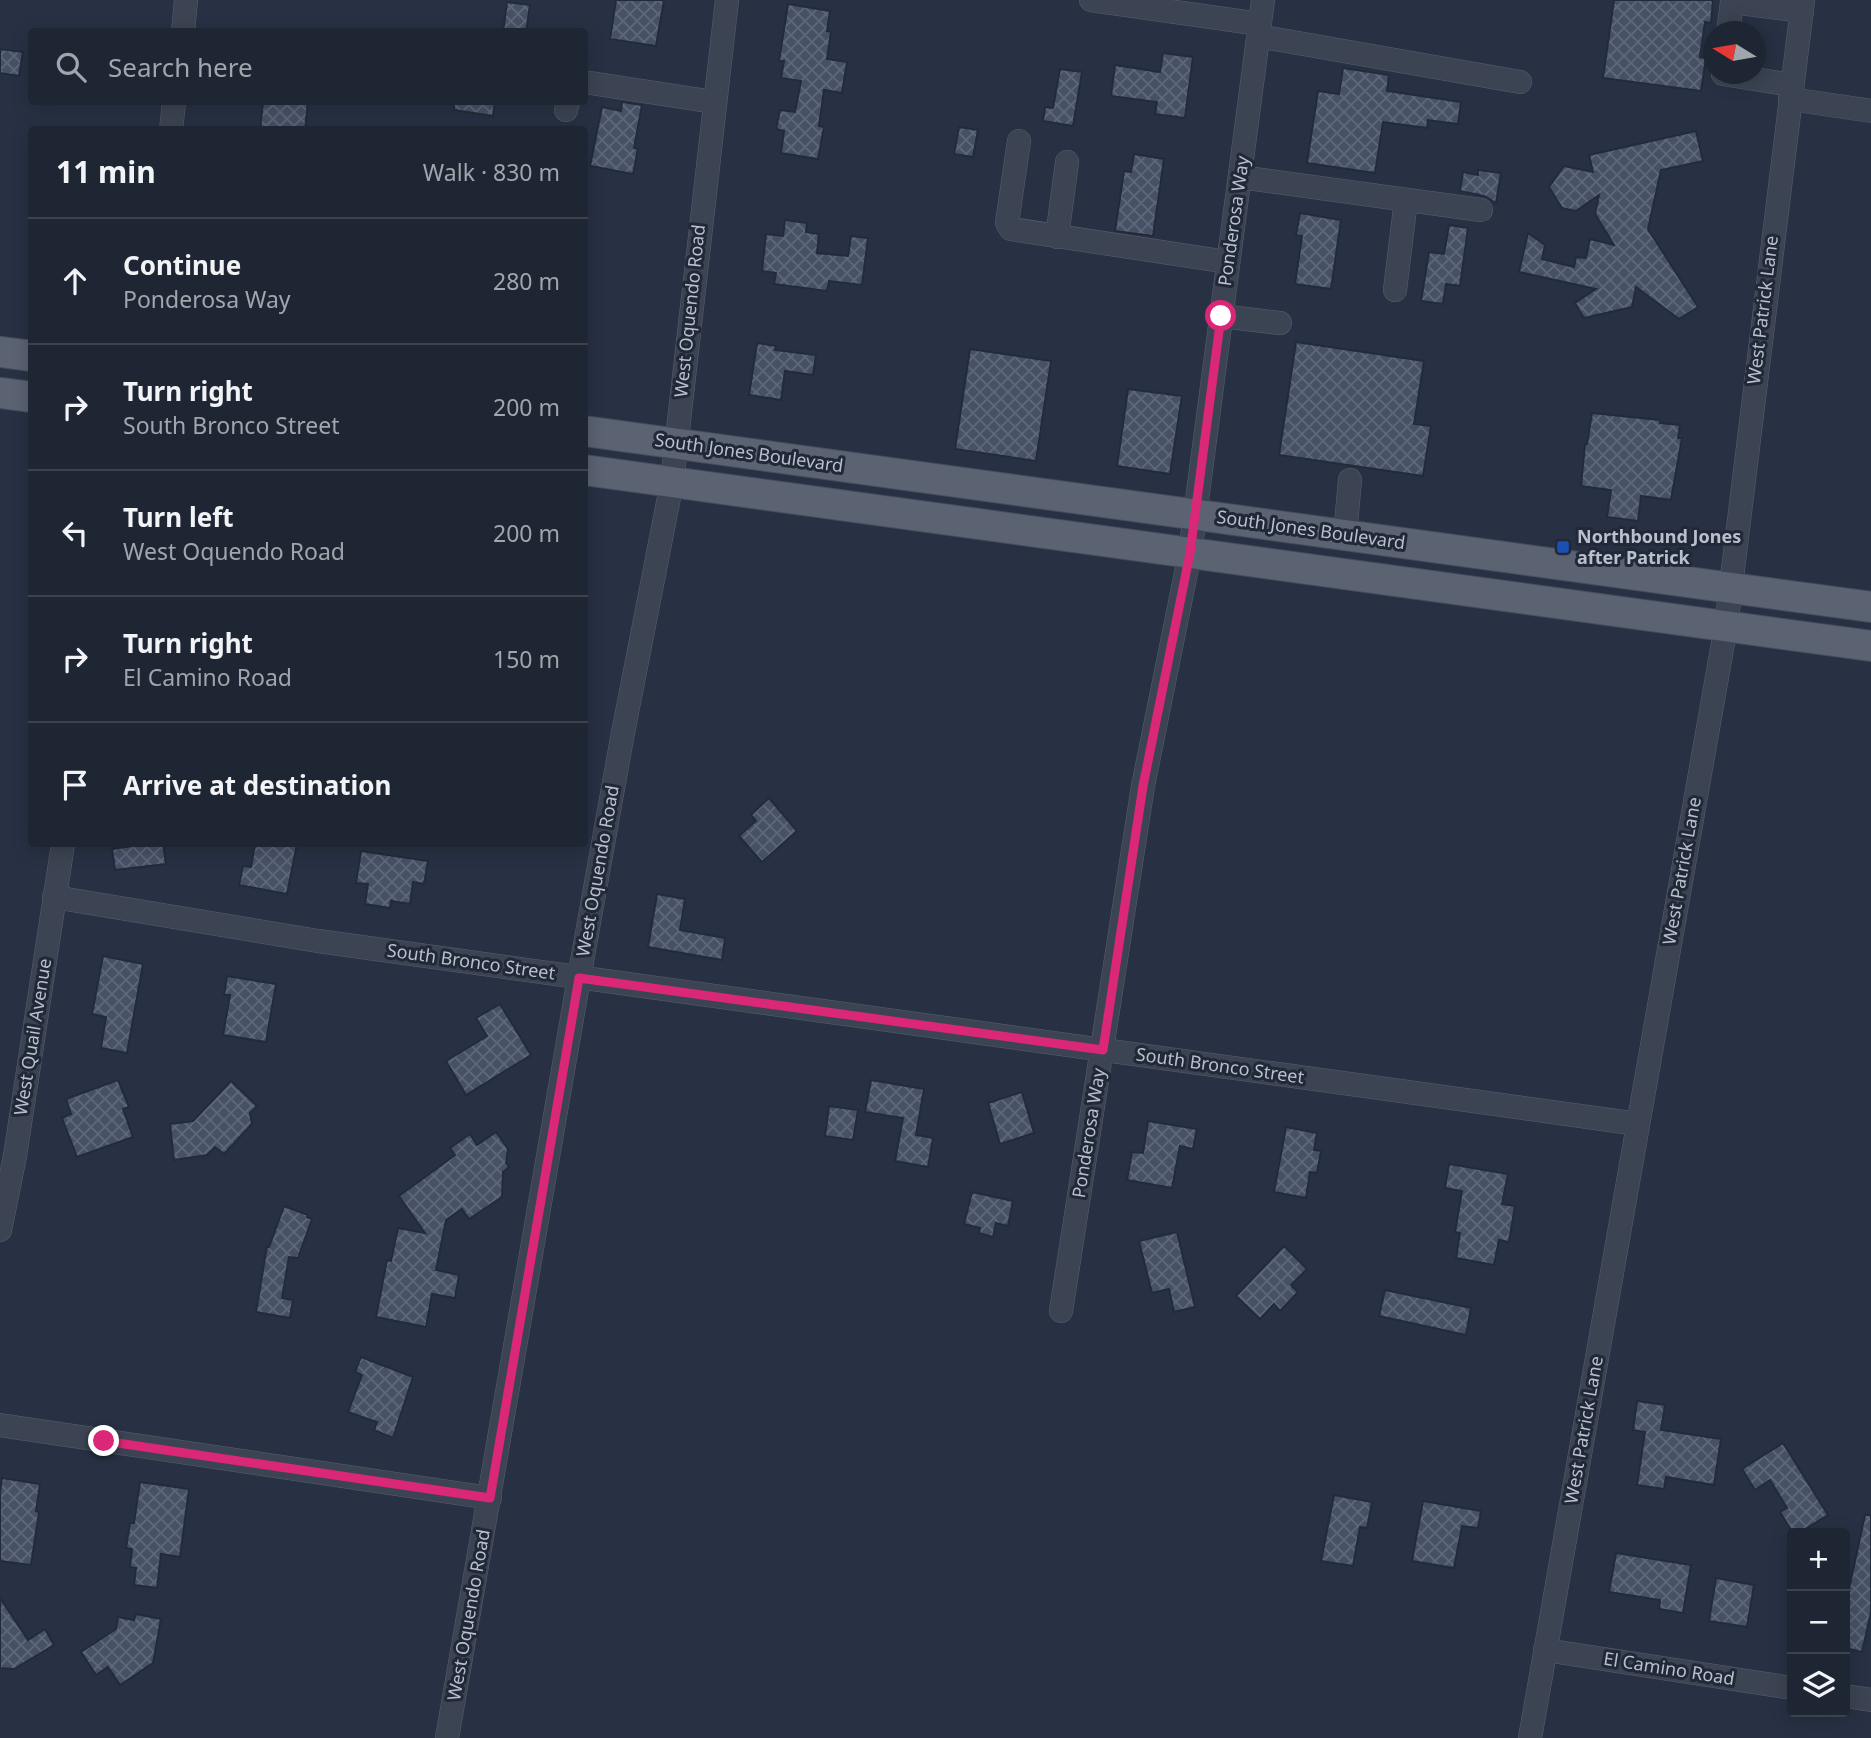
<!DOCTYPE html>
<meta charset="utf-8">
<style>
:root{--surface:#1e2533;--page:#262d3b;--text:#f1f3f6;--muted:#a1a5ac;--line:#3c424e}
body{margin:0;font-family:"Noto Sans",sans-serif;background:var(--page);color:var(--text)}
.controls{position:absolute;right:21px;bottom:21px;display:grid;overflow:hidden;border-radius:7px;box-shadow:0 4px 18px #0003}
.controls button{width:63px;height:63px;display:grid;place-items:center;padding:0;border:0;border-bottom:2px solid var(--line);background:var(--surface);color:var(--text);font:35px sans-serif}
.compass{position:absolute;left:1703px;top:21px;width:63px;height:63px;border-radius:50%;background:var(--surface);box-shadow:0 4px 18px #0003;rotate:281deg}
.stop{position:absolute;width:21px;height:21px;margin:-16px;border:5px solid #db2777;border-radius:50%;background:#fff}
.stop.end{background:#db2777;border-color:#fff;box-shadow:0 2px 7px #0008}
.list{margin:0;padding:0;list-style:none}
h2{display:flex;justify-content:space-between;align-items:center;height:91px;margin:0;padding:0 28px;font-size:30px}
h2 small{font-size:23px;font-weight:400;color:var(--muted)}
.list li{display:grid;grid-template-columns:46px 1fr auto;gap:21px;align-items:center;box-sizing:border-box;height:126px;padding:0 28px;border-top:2px solid var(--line)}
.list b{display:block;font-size:26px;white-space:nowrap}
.list p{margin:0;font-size:23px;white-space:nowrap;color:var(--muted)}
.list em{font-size:23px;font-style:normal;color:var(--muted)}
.icon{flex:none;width:38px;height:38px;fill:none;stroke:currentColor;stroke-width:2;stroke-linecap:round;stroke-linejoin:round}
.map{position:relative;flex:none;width:1871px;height:1738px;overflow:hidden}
.search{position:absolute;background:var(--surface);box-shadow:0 4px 18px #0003;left:28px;top:28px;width:560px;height:77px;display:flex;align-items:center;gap:18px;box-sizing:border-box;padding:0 24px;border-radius:7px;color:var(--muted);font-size:26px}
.panel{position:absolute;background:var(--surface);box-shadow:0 4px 18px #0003;left:28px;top:126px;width:560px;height:721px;border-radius:7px}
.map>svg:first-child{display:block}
.building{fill:url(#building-cross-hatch);stroke:#232b3b;stroke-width:2}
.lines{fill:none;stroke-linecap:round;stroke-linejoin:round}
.minor-casing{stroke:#585f6e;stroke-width:24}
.major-casing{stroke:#464d5d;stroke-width:32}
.minor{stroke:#3c4453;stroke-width:23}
.major{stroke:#5b6373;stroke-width:30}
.route{stroke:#db2777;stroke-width:9}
.transit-dot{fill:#1a4fb4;stroke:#212939;stroke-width:2.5}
.labels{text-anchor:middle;stroke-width:6;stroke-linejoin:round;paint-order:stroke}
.street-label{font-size:18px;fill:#babfcd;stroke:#212939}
.poi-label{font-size:18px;font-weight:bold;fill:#babfcd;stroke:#212939;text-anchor:start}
</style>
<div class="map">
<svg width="1871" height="1738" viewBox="0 0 1871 1738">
<defs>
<pattern id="building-cross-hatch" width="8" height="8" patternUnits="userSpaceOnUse" patternTransform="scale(1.75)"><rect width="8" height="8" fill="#475166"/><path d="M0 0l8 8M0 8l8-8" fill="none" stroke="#5f687b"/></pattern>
</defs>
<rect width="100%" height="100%" fill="#283144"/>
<!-- building -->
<g class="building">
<path d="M 616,0 L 664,0 L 656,46 L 610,39 Z"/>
<path d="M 1614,0 L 1713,0 L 1711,23 L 1705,22 L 1700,57 L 1706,58 L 1701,91 L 1603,78 Z"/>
<path d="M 507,2 L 530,5 L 526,32 L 503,32 Z"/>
<path d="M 788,4 L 830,11 L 827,31 L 831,32 L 827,59 L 847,62 L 842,93 L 824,90 L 819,126 L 824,127 L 818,159 L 781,153 L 784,131 L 776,129 L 780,110 L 795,112 L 801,81 L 781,78 L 784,61 L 779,61 Z"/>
<path d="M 0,49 L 23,52 L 19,76 L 0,73 Z"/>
<path d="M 1163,53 L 1193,57 L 1185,118 L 1155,114 L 1157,102 L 1111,96 L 1115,65 L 1160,72 Z"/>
<path d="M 1343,68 L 1389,75 L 1387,91 L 1461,102 L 1458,124 L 1428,120 L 1427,128 L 1383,122 L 1375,173 L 1307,163 L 1318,91 L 1339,94 Z"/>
<path d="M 1060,69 L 1082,72 L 1073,126 L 1043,121 L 1045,107 L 1053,108 Z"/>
<path d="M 263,102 L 308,102 L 305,130 L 260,130 Z"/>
<path d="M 454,102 L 495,102 L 493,116 L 454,110 Z"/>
<path d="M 622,102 L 642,105 L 634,148 L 638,149 L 633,174 L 590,166 L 602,107 L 621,111 Z"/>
<path d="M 959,127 L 978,130 L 973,157 L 954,154 Z"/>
<path d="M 1696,131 L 1703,161 L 1661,170 L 1648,229 L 1698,307 L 1679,319 L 1636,287 L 1632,307 L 1584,318 L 1575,303 L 1596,289 L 1519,272 L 1528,233 L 1545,245 L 1542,259 L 1574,267 L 1576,257 L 1586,258 L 1590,239 L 1614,245 L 1595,214 L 1599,195 L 1576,211 L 1562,208 L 1549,187 L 1564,166 L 1593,172 L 1589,155 Z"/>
<path d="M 1134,154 L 1164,159 L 1153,236 L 1115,231 L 1124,171 L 1131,172 Z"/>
<path d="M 1478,170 L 1501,173 L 1496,203 L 1484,196 L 1460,191 L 1463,172 L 1478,175 Z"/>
<path d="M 1300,213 L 1341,220 L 1331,289 L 1295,284 L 1302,236 L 1296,235 Z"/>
<path d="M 785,220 L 807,223 L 806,232 L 819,234 L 817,253 L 848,256 L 851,236 L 868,238 L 862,285 L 829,281 L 827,291 L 774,284 L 776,273 L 762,271 L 766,234 L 783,236 Z"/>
<path d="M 1449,225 L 1468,228 L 1460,286 L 1446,284 L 1443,304 L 1421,301 L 1429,252 L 1444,254 Z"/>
<path d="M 1296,342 L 1424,361 L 1414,424 L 1431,426 L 1423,476 L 1279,455 Z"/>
<path d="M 757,343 L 776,346 L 775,350 L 816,355 L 813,375 L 785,371 L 781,400 L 749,395 Z"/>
<path d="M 970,349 L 1051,361 L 1036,461 L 955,449 Z"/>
<path d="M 1128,389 L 1182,396 L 1170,474 L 1117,466 Z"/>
<path d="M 1592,413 L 1660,420 L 1660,423 L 1680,425 L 1678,438 L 1682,438 L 1671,500 L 1641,496 L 1638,521 L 1607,517 L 1611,490 L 1581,486 L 1585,444 L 1587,444 Z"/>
<path d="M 769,798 L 797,831 L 762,862 L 739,836 L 756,821 L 751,815 Z"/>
<path d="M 133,844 L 163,844 L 166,864 L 115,870 L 112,849 L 133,846 Z"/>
<path d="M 255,844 L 297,844 L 287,894 L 239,885 L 243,866 L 251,867 Z"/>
<path d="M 361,851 L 428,861 L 424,884 L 413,882 L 410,904 L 391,901 L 390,908 L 365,904 L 368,884 L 356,883 Z"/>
<path d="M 657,894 L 685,899 L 680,930 L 725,938 L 722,960 L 648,947 Z"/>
<path d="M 103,956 L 143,964 L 127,1053 L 101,1048 L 106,1017 L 92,1014 Z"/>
<path d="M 227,976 L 276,984 L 266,1042 L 223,1035 L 230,995 L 224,995 Z"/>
<path d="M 500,1004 L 531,1055 L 466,1095 L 446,1061 L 487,1036 L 476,1018 Z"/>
<path d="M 118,1080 L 129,1107 L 123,1109 L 133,1137 L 77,1157 L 62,1118 L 71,1114 L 66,1099 Z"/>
<path d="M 871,1080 L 924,1089 L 916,1135 L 933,1138 L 928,1167 L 895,1161 L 903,1118 L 865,1112 Z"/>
<path d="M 231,1081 L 257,1106 L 250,1113 L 252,1124 L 224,1154 L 215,1147 L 207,1155 L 174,1160 L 170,1124 L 193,1121 Z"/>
<path d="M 1022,1092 L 1034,1133 L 1000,1144 L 988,1103 Z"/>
<path d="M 829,1106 L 858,1110 L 853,1140 L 825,1136 Z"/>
<path d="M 1148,1121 L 1197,1129 L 1193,1149 L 1180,1146 L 1172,1188 L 1127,1180 L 1132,1152 L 1143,1153 Z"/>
<path d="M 1286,1127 L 1317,1133 L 1314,1150 L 1321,1151 L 1317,1173 L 1310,1172 L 1306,1198 L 1274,1192 Z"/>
<path d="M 496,1132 L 508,1149 L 506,1163 L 509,1167 L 503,1172 L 502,1197 L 469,1219 L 462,1209 L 446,1220 L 436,1270 L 459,1275 L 455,1298 L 432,1294 L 426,1327 L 376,1317 L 387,1260 L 391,1261 L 398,1228 L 425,1233 L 399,1196 L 455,1155 L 450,1148 L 470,1134 L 477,1145 Z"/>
<path d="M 1449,1164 L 1508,1174 L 1502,1204 L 1515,1206 L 1509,1242 L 1499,1240 L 1494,1265 L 1456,1258 L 1460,1233 L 1455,1232 L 1462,1191 L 1445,1188 Z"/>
<path d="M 972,1192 L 1013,1201 L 1008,1226 L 996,1223 L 993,1237 L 979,1233 L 980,1228 L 964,1224 Z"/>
<path d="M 284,1206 L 308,1215 L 307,1217 L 312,1219 L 298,1258 L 289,1257 L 282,1298 L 293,1300 L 290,1318 L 256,1312 L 267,1246 L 269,1247 Z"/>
<path d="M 1177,1232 L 1195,1307 L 1174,1312 L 1169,1289 L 1152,1293 L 1139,1241 Z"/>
<path d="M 1284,1246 L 1307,1269 L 1291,1285 L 1298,1292 L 1280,1311 L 1274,1304 L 1260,1319 L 1236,1296 Z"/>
<path d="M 1385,1290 L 1471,1308 L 1466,1335 L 1379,1316 Z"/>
<path d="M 361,1357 L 413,1377 L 393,1438 L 374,1430 L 377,1422 L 348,1412 L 362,1375 L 355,1372 Z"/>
<path d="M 1637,1401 L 1665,1405 L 1661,1430 L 1721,1439 L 1714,1485 L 1666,1477 L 1664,1489 L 1637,1485 L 1645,1432 L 1633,1430 Z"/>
<path d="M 1783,1443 L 1828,1515 L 1799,1533 L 1793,1533 L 1780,1512 L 1787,1508 L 1770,1480 L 1755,1490 L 1742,1469 Z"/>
<path d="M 2,1478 L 40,1484 L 36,1511 L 39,1512 L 31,1565 L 0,1561 L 0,1492 Z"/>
<path d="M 140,1482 L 189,1489 L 180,1557 L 161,1554 L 157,1588 L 134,1585 L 136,1568 L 130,1567 L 132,1549 L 126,1548 L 130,1523 L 134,1523 Z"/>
<path d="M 1334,1495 L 1372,1502 L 1367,1528 L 1360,1527 L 1353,1566 L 1321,1561 Z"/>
<path d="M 1423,1501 L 1481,1511 L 1478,1528 L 1462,1526 L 1454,1568 L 1412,1561 Z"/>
<path d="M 1865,1515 L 1871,1515 L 1871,1612 L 1862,1652 L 1845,1648 L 1845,1607 Z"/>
<path d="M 1616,1553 L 1691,1565 L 1683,1613 L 1659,1609 L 1660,1600 L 1609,1592 Z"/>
<path d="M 1716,1578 L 1754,1585 L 1747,1627 L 1709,1621 Z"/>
<path d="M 0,1598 L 28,1640 L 45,1629 L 54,1645 L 14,1669 L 0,1668 Z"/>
<path d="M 136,1614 L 161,1619 L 153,1663 L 120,1685 L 108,1667 L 96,1675 L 81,1652 L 116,1629 L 118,1617 L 134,1620 Z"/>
</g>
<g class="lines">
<!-- minor casing -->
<g class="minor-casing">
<g id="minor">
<path d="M 1091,0 L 1260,24"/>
<path d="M 183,32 L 186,0"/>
<path d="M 1728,32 L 1732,2 L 1802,11"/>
<path d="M 1258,36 L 1520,82"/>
<path d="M 1723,74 L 1792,85"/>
<path d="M 584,82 L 714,102"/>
<path d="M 1790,99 L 1871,111"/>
<path d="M 566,110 L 568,102"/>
<path d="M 171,130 L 174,102"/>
<path d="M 1019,141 L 1007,223 L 1011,229 L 1228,262"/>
<path d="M 1240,177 L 1481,210"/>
<path d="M 1057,237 L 1067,162"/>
<path d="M 1395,290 L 1406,200"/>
<path d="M 1221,316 L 1280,323"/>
<path d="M 1345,535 L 1350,480"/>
<path d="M 54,897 L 318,941 L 1638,1124"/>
<path d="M 0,1230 L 15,1156 L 63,844"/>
<path d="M 1061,1311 L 1143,786 L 1190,553 L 1263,0"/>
<path d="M 0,1425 L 490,1498"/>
<path d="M 1545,1650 L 1792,1688"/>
<path d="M 1845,1696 L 1871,1700"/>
<path d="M 447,1738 L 579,978 L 622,738 L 672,482 L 727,0"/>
<path d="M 1530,1738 L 1726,626 L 1803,0"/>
</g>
</g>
<!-- major casing -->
<g class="major-casing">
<g id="major">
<path d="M 0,352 L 32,356"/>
<path d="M 0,393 L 32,397"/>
<path d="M 584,431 L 1871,607"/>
<path d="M 584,470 L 1871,646"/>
</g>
</g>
<!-- minor -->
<use href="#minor" class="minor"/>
<!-- major -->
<use href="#major" class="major"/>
</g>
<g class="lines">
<!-- route -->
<path class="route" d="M 104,1441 L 490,1498 L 579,978 L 1103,1050 L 1143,786 L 1190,553 L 1221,316"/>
</g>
<!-- markers -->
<rect class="transit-dot" x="1556" y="540" width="14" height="14" rx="3.5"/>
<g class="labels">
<!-- street labels -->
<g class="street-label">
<text transform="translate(1234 221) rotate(-82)" y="6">Ponderosa Way</text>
<text transform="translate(1763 310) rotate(-83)" y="6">West Patrick Lane</text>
<text transform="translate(690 311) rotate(-84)" y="6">West Oquendo Road</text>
<text transform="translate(749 453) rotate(8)" y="6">South Jones Boulevard</text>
<text transform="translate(1311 530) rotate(8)" y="6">South Jones Boulevard</text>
<text transform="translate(598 871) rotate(-80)" y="6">West Oquendo Road</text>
<text transform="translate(1682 871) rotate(-80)" y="6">West Patrick Lane</text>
<text transform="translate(471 962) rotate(8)" y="6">South Bronco Street</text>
<text transform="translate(33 1037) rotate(-81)" y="6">West Quail Avenue</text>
<text transform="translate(1220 1066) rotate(8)" y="6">South Bronco Street</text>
<text transform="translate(1089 1133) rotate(-81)" y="6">Ponderosa Way</text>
<text transform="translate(1584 1430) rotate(-80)" y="6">West Patrick Lane</text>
<text transform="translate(469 1615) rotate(-80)" y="6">West Oquendo Road</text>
<text transform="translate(1669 1669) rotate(9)" y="6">El Camino Road</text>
</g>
<!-- poi labels -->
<g class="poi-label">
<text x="1577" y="543">Northbound Jones<tspan x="1577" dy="21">after Patrick</tspan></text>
</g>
</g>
</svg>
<div class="controls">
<button>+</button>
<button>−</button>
<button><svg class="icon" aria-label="layers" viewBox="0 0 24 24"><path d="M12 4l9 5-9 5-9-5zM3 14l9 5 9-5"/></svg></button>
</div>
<svg class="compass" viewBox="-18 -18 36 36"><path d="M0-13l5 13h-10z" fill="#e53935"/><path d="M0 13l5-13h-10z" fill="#a1a5ac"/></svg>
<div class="stop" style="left:1221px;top:316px"></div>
<div class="stop end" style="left:104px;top:1441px"></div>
<div class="search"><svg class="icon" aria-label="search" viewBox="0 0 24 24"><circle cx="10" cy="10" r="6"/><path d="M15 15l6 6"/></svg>Search here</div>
<section class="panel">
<h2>11 min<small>Walk · 830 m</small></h2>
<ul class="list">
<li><svg class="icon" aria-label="ahead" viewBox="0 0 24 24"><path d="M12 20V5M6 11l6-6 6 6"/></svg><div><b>Continue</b><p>Ponderosa Way</p></div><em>280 m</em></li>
<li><svg class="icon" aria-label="right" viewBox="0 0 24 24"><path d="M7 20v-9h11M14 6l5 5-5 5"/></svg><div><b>Turn right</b><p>South Bronco Street</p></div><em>200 m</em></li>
<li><svg class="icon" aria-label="left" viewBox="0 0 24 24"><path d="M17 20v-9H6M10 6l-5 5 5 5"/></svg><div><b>Turn left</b><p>West Oquendo Road</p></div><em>200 m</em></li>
<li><svg class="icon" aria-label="right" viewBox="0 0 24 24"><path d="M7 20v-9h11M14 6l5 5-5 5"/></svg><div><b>Turn right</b><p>El Camino Road</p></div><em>150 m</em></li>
<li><svg class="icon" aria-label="arrive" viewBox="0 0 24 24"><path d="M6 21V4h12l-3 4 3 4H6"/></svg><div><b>Arrive at destination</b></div></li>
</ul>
</section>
</div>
